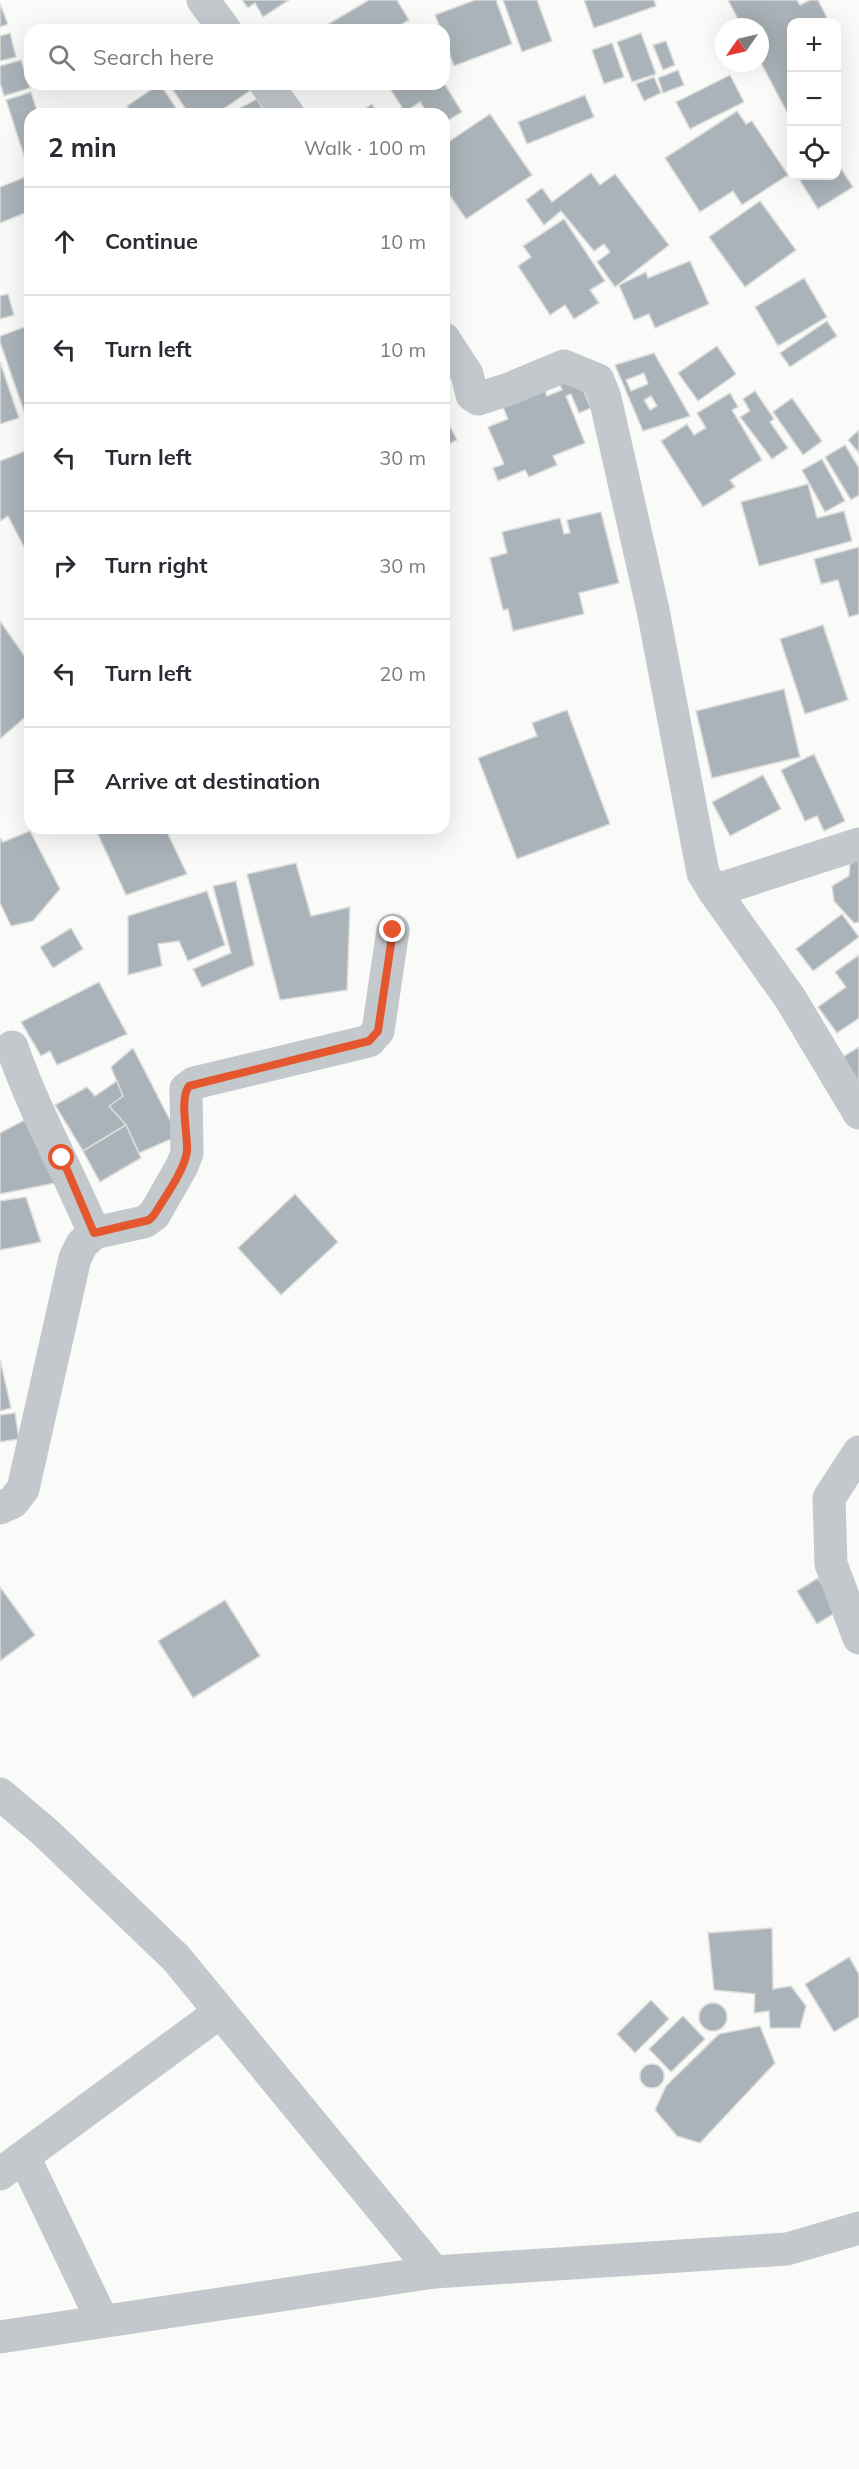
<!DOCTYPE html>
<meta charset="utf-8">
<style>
:root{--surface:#fff;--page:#f7f7f7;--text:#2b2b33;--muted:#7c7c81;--line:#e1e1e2}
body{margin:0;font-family:Mulish,sans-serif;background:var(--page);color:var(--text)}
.controls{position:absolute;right:18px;top:18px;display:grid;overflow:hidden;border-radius:12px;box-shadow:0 6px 24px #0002}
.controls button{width:54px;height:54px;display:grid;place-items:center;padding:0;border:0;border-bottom:2px solid var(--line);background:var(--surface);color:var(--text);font:30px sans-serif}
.compass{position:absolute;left:715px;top:18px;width:54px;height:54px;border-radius:50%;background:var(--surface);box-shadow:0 6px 24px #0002;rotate:236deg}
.stop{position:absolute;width:18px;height:18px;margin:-14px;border:4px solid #e4572e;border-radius:50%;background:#fff}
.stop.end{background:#e4572e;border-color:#fff;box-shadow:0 2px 6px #0008}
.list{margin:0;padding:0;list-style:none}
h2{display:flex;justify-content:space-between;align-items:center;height:78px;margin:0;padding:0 24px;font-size:26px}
h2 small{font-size:20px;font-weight:400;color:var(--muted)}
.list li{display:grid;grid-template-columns:39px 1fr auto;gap:18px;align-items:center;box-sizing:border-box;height:108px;padding:0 24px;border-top:2px solid var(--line)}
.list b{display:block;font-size:22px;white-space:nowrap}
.list em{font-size:20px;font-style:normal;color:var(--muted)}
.icon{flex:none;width:33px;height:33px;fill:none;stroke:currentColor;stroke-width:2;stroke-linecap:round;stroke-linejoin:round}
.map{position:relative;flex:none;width:859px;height:2469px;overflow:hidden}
.search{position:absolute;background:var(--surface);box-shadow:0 6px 24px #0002;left:24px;top:24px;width:426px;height:66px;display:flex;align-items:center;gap:15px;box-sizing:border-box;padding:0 21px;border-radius:18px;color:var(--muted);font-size:22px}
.panel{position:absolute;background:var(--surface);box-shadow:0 6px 24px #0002;left:24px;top:108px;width:426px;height:726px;border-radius:18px}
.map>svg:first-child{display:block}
.building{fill:#aab3b9;stroke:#dcdcda;stroke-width:1.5;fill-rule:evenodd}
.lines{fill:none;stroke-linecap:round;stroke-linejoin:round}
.minor{stroke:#c3c8cc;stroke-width:33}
.route{stroke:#e4572e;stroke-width:8}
</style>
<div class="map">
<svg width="859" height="2469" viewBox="0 0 859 2469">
<rect width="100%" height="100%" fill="#fafaf8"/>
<!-- building -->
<g class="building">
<path d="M 242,0 L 289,0 L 263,17 L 255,3 L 248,8 Z"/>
<path d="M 369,0 L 397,0 L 409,20 L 392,30 L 318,30 Z"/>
<path d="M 475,0 L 496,0 L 512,44 L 454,66 L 444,39 L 444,30 L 441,30 L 435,15 Z"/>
<path d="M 503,0 L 537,0 L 552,41 L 522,52 Z"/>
<path d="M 584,0 L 654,0 L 656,6 L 594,28 Z"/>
<path d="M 728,0 L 797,0 L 800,5 L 810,0 L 818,0 L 829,22 L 792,22 L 792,114 L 789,116 L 760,61 L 760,27 L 742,27 Z"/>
<path d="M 0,4 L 8,24 L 0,27 Z"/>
<path d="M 10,33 L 16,57 L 0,61 L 0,36 Z"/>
<path d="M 641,33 L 656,74 L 632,82 L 617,42 Z"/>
<path d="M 666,41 L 675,65 L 663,70 L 653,45 Z"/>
<path d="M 612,43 L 624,77 L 604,84 L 592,50 Z"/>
<path d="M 21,60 L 30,88 L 4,96 L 0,83 L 0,66 Z"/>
<path d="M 678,70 L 684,85 L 663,93 L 658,78 Z"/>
<path d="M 730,75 L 744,102 L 690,129 L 676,102 Z"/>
<path d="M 654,77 L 661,93 L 644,101 L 636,84 Z"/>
<path d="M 444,83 L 462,112 L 444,123 L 444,114 L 428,114 L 420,102 L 405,112 L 387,84 Z"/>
<path d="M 160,84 L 180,114 L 132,114 L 127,106 Z"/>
<path d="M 169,84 L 256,84 L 257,86 L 216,114 L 189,114 Z"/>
<path d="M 31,92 L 38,114 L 30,114 L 30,158 L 25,159 L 6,100 Z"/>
<path d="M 585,95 L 594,117 L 527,144 L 518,122 Z"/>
<path d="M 257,99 L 265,114 L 229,114 Z"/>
<path d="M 372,104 L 378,114 L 357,114 Z"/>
<path d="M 737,111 L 746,124 L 752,121 L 788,175 L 742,205 L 733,191 L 700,212 L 665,158 Z"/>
<path d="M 490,114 L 532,175 L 466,219 L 444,187 L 444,145 Z"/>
<path d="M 836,161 L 853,187 L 818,209 L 797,176 L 836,176 Z"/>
<path d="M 591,173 L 600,185 L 615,174 L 669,245 L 615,287 L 597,262 L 610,252 L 604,244 L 594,251 L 561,211 L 544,225 L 526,200 L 542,188 L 552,202 Z"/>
<path d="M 30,175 L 30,211 L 0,223 L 0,187 Z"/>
<path d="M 760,201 L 796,250 L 745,287 L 709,237 Z"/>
<path d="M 564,219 L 605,281 L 590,290 L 599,303 L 574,319 L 565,305 L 550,315 L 518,266 L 531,257 L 523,246 Z"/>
<path d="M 690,261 L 709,304 L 655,328 L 649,314 L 634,320 L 619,285 L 646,272 L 648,278 Z"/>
<path d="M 804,278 L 827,317 L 778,346 L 755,307 Z"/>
<path d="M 8,294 L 14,315 L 0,319 L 0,296 Z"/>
<path d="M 827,321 L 837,336 L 790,367 L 780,353 Z"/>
<path d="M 30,325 L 30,416 L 26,417 L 0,342 L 0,336 Z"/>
<path d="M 717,346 L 736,374 L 698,401 L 678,373 Z"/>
<path d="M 654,353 L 690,416 L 643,431 L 615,365 ZM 644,373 L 648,384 L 631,391 L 626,380 ZM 651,396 L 657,406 L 650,410 L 644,400 Z"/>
<path d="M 0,362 L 19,418 L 0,424 Z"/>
<path d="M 577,375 L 591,408 L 579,413 L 571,394 L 566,396 L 585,443 L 553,456 L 557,465 L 529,477 L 525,470 L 498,481 L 493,468 L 504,464 L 488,427 L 508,419 L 503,407 L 545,390 L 547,396 L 562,390 L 559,382 Z"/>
<path d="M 755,391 L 774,419 L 770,422 L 788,448 L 772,459 L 740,417 L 750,411 L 743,399 Z"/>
<path d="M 730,393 L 738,407 L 732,410 L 762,460 L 730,480 L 735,487 L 703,507 L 661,441 L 687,424 L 694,435 L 706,428 L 697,413 Z"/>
<path d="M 792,398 L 822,441 L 803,455 L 773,412 Z"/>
<path d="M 445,417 L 457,440 L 444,446 L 444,418 Z"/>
<path d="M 859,430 L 859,453 L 848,440 Z"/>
<path d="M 845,445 L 859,468 L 859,495 L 851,500 L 825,457 Z"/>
<path d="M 30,449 L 30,546 L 25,549 L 8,516 L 0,521 L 0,461 Z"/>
<path d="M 822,459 L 845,501 L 825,512 L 802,470 Z"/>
<path d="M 808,484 L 817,518 L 844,511 L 852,541 L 759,566 L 741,502 Z"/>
<path d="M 601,512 L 619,583 L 579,593 L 584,614 L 513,631 L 508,609 L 503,610 L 490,558 L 507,553 L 502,532 L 560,518 L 564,534 L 570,533 L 567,520 Z"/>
<path d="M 859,547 L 859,614 L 849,617 L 838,580 L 821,584 L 814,559 Z"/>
<path d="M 0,621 L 30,664 L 30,713 L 0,739 Z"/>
<path d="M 823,625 L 848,700 L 805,714 L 780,639 Z"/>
<path d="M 784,689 L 800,757 L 712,778 L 696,711 Z"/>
<path d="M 567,710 L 610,824 L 517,859 L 478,758 L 537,736 L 532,723 Z"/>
<path d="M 814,754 L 845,821 L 824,831 L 817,816 L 805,821 L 781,770 Z"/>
<path d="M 763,775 L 781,809 L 730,836 L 712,802 Z"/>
<path d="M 95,828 L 165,828 L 187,874 L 126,895 Z"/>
<path d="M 30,831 L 60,889 L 33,921 L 11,926 L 0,903 L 0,838 L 3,842 Z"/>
<path d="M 859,859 L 859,922 L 854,923 L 834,901 L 832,886 L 849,876 L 850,864 Z"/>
<path d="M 296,863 L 311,916 L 350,907 L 347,990 L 280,1000 L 247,874 Z"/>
<path d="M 236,881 L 254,965 L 202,987 L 193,969 L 231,953 L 213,886 Z"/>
<path d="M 207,891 L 225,945 L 188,961 L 179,941 L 158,944 L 162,966 L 128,975 L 128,916 Z"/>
<path d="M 842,914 L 859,937 L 813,971 L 796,949 Z"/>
<path d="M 71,928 L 83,949 L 53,968 L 40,947 Z"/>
<path d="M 859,955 L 859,1018 L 837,1033 L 818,1007 L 846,987 L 835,972 Z"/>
<path d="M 99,982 L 127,1034 L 57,1065 L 50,1051 L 41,1056 L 21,1022 Z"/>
<path d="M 859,1047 L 859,1086 L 841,1058 Z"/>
<path d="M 133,1048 L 178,1136 L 139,1153 L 126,1125 L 109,1106 L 123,1096 L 111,1067 Z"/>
<path d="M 117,1081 L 123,1096 L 109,1106 L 126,1125 L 83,1151 L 55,1105 L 87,1087 L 95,1096 Z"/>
<path d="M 32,1116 L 60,1182 L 0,1194 L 0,1133 Z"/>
<path d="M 126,1125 L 141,1158 L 100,1182 L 83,1151 Z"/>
<path d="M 295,1194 L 338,1242 L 281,1295 L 238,1248 Z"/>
<path d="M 26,1197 L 41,1242 L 0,1250 L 0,1201 Z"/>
<path d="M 0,1359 L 11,1408 L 0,1411 Z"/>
<path d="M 15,1413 L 19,1439 L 0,1442 L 0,1415 Z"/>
<path d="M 818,1578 L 838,1611 L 817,1624 L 797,1591 Z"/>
<path d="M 0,1587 L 35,1635 L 0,1661 Z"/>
<path d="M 225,1600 L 260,1656 L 193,1698 L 158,1641 Z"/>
<path d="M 772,1928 L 773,1989 L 791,1986 L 806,2006 L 800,2028 L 770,2028 L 769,2011 L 754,2013 L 755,1994 L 714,1990 L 708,1933 Z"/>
<path d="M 849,1957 L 859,1974 L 859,2017 L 834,2032 L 805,1984 Z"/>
<path d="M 651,2000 L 669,2019 L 635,2053 L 617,2034 Z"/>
<circle cx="713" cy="2017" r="14"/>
<path d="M 683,2016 L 705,2039 L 671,2072 L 649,2049 Z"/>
<path d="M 760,2026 L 775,2063 L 700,2143 L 677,2136 L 655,2110 L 666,2086 L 719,2034 Z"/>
<circle cx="652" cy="2076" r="12"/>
</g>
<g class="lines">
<!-- minor -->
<g class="minor">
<path d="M 203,0 L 225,30"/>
<path d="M 266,84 L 288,114"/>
<path d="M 444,339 L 467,374 L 472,395 L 478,399 L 509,389 L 564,366 L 598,380 L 605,398 L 653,610 L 703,873 L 714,891 L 790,998 L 859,1113"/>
<path d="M 714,891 L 859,844"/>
<path d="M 12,1047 C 34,1111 68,1171 94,1233"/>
<path d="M 859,1452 L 829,1498 L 831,1564 L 859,1638"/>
<path d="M 0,1508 L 13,1502 L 23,1489 L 75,1258 L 82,1244 L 94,1233 L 144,1222 L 154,1215 L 182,1166 L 187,1153 L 186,1089 L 194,1083 L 369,1041 L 378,1031 L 393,930"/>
<path d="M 0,1794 L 46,1833 L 176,1958 L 434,2272"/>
<path d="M 24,2157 L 102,2320"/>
<path d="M 0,2174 L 220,2012"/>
<path d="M 0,2337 L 434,2272 L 787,2249 L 859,2228"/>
</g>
</g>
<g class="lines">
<!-- route -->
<path class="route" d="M 62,1158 L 94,1233 L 149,1220 L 154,1215 C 164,1198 185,1170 187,1151 C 188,1134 179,1099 189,1086 L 369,1041 L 378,1031 L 393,930"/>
</g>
</svg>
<div class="controls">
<button>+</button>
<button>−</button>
<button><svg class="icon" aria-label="locate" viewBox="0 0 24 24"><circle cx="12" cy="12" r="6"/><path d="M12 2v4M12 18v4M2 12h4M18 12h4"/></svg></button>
</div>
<svg class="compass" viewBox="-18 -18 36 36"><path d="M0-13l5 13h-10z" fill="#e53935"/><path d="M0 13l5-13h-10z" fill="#7c7c81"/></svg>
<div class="stop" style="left:62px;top:1158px"></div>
<div class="stop end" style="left:393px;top:930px"></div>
<div class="search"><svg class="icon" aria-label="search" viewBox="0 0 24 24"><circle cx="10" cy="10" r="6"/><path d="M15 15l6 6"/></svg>Search here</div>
<section class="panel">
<h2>2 min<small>Walk · 100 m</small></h2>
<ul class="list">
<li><svg class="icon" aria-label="ahead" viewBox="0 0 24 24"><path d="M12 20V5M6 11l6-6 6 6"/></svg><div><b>Continue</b></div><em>10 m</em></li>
<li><svg class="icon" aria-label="left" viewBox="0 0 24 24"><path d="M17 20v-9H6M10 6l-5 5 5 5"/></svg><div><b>Turn left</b></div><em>10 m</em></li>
<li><svg class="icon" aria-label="left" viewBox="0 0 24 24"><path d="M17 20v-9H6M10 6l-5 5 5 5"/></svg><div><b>Turn left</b></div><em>30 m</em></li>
<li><svg class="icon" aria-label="right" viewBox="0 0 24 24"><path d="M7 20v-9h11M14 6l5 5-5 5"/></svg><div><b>Turn right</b></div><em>30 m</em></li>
<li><svg class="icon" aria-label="left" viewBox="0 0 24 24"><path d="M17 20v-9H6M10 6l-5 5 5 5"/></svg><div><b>Turn left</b></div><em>20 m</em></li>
<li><svg class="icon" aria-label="arrive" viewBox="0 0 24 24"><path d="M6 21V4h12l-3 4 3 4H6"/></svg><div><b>Arrive at destination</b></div></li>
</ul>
</section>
</div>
